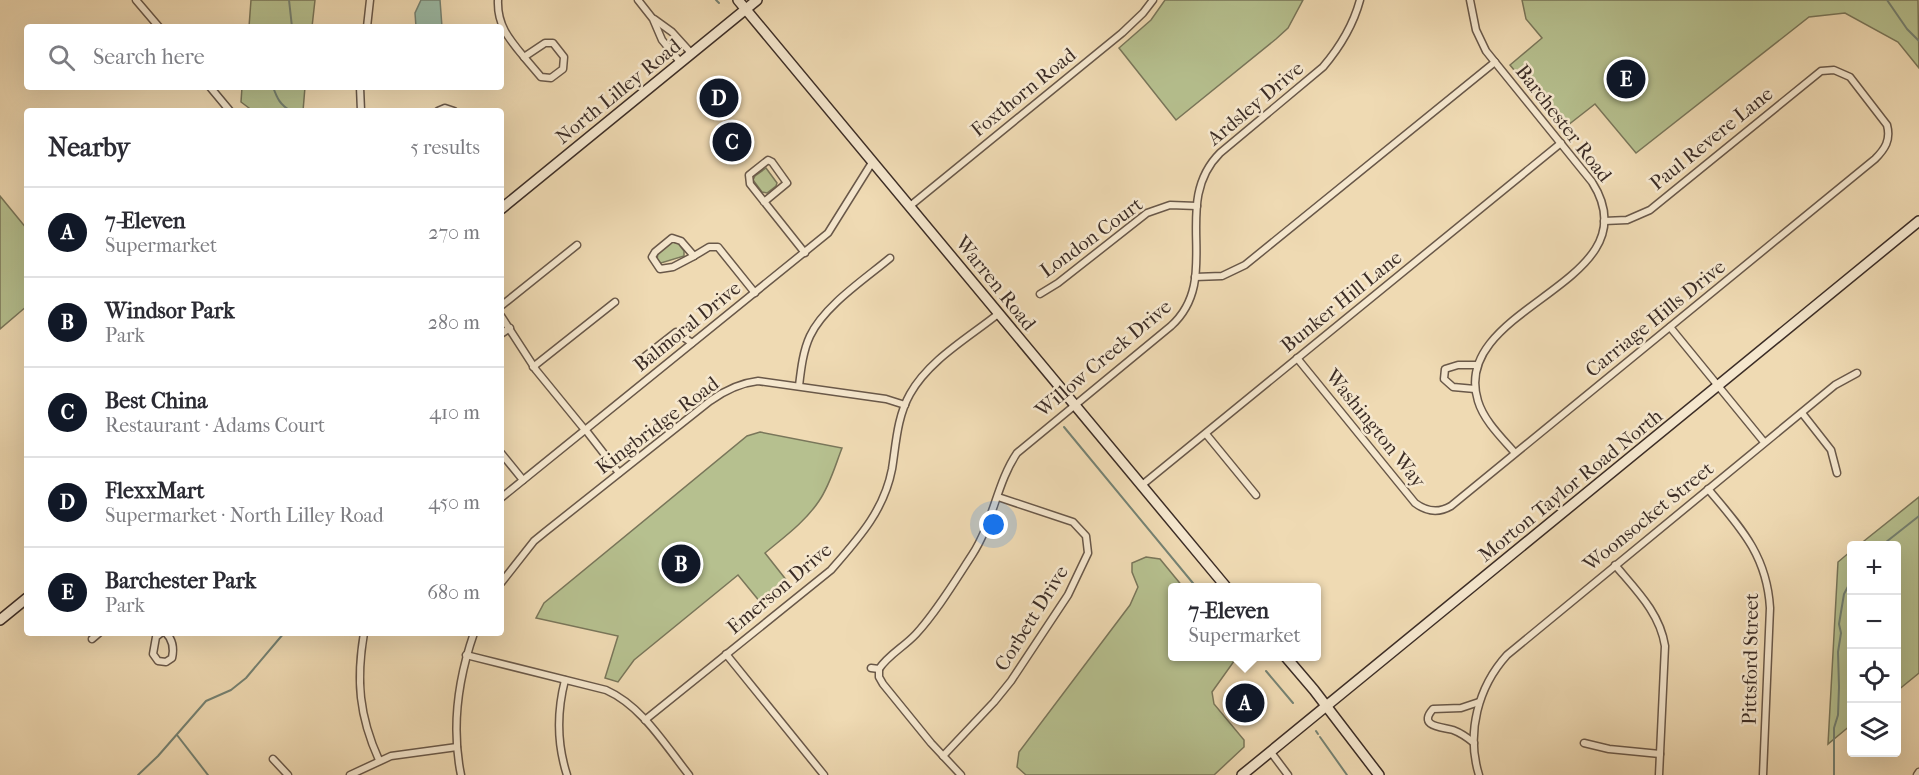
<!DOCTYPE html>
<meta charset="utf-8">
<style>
:root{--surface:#fff;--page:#f2f2f3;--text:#2b2b33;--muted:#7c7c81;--line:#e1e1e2;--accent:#111827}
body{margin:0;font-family:"IM FELL French Canon",serif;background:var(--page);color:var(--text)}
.controls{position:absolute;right:18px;bottom:18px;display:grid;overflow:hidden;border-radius:6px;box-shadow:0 6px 24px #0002}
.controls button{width:54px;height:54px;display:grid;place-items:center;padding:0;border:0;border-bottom:2px solid var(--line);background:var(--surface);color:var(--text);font:30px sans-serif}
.you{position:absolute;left:994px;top:525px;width:21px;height:21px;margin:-15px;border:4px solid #fff;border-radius:50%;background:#1a73e8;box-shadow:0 0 0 9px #1a73e833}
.badge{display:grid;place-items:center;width:39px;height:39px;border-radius:50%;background:var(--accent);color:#fff;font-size:20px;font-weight:700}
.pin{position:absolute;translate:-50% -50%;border:3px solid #fff;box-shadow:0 2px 6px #0006}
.popup{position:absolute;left:1168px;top:583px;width:153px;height:78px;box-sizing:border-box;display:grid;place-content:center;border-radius:6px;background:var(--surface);filter:drop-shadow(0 2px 4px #0005);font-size:20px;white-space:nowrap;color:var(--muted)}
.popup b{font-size:22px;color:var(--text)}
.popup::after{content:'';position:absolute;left:50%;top:100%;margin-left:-12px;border:12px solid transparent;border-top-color:var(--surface)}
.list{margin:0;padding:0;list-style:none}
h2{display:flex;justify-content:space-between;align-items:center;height:78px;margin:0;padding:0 24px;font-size:26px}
h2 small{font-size:20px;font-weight:400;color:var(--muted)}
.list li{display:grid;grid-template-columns:39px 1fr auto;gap:18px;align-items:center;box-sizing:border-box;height:90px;padding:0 24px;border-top:2px solid var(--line)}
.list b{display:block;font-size:22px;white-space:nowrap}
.list p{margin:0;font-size:20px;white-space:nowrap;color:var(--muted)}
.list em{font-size:20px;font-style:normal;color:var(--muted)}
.icon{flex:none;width:33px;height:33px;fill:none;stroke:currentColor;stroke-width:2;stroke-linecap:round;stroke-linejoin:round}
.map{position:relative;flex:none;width:1919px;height:775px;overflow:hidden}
.search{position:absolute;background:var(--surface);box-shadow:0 6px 24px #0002;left:24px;top:24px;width:480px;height:66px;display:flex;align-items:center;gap:15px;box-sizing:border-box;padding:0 21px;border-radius:6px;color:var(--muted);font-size:22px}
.panel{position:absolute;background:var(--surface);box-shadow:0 6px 24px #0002;left:24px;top:108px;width:480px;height:528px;border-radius:6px}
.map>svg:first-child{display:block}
.green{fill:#b6c08f;stroke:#79765a;stroke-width:1.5}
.water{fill:#9bbba7;stroke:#758273;stroke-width:1.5}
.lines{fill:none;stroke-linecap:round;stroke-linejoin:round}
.stream{stroke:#758273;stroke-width:2}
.street-casing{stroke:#695849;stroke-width:9}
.secondary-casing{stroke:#3c2d26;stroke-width:12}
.street{stroke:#f5e7ce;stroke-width:6}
.secondary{stroke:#f5e7ce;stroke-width:9}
.labels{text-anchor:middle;stroke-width:5;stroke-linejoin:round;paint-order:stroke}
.street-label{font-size:20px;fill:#3c2d26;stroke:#f5e7ce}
</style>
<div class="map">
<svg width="1919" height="775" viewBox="0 0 1919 775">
<rect width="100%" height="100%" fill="#efdab3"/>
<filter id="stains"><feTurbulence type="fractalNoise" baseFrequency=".00333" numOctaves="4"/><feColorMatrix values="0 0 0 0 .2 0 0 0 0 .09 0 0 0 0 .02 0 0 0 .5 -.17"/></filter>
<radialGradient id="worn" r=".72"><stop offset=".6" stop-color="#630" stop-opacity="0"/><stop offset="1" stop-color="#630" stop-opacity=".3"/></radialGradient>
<!-- green -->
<g class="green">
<path d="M 251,0 L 315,0 L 312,27 L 249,27 Z"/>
<path d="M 1165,0 L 1303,0 L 1288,28 L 1276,39 L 1176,120 L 1119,48 L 1151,20 Z"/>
<path d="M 1522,0 L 1918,0 L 1919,68 L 1898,42 L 1845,13 L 1809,17 L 1636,153 L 1595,104 L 1563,129 L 1510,65 L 1542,38 L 1526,19 Z"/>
<path d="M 242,87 L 305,87 L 303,111 L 253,111 L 241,102 Z"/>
<path d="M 766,168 L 777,183 L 776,186 L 767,193 L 762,192 L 753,180 L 755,176 Z"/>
<path d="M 0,196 L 27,229 L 27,306 L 0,329 Z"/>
<path d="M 672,242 L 678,243 L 684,251 L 684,256 L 661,263 L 657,260 L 658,253 Z"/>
<path d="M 760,432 L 842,448 C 835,466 830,485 819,501 C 805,522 784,537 765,553 L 791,586 L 765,608 L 738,575 L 634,660 L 618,682 L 605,678 L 618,636 L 536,618 L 544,603 L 747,436 Z"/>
<path d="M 1919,497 L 1919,673 L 1897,691 L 1896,546 L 1859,545 Z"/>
<path d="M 1851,551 L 1851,725 L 1828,744 L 1838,562 Z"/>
<path d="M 1146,557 L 1160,559 L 1183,587 L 1173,588 L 1173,656 L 1237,657 L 1212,692 L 1214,704 L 1244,740 L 1244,747 L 1214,775 L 1026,775 L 1017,767 L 1019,752 L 1130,605 L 1138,587 L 1132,572 L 1132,563 Z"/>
</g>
<!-- water -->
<path class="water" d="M 421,0 L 440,0 L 442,27 L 416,27 L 415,13 Z"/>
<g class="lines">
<!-- stream -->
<g class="stream">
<path d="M 289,0 L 292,27"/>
<path d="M 716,0 L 719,3"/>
<path d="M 1887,0 L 1907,29 L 1919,41"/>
<path d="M 273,87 C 277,98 280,105 291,111"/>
<path d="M 1064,427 L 1197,588"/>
<path d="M 1881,546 L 1919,516"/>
<path d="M 1255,656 L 1258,660"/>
<path d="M 1266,671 L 1293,703"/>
<path d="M 1316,731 L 1318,734"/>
<path d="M 177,735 L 208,775"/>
<path d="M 1320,737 L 1347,775"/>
<path d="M 138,775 L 158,756 L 206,701 L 231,690 L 246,678 L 284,633"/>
<path d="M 1834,775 L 1834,728 L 1838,715 L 1839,687 L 1838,652 L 1841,633 L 1839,624 L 1844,594 L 1852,579"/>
</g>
<!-- street casing -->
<g class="street-casing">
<g id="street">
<path d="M 136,0 L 159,27"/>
<path d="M 498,0 C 497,25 509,39 524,57"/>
<path d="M 638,0 L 653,19 L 662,40 L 681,63"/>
<path d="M 1470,0 L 1476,30 L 1486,51 L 1592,182 C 1657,284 1448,305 1478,401 C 1484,421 1502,438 1515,453"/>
<path d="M 654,19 L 672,32 L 692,54"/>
<path d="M 367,27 L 370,0"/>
<path d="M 545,43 L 553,43 L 564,57 L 563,69 L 551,78 L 541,77 L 524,57 Z"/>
<path d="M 210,87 L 230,111"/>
<path d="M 360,87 L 361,111"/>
<path d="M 438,111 L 445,108 L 454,111"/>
<path d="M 764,202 L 787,183 L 772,162 L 768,160 L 749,175 L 750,184 L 805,253"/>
<path d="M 910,206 L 1122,33 L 1143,13 L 1153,0"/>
<path d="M 672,238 L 681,241 L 694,256 L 673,267 L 660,269 L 652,257 L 655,252 Z"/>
<path d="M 694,256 L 709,247 L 718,247 L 755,293"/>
<path d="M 1195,277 L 1222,276 L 1245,265 L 1495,62"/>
<path d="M 1040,294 L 1058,283 L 1147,213 L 1170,205 L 1197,206"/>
<path d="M 501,306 L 577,245"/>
<path d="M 501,316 L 536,370 L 585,430"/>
<path d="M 1670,327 L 1764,442"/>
<path d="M 501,334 L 510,328"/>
<path d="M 1297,358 L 1415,503 C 1427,512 1439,513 1451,506 L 1875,159 C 1885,149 1891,140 1887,125 L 1850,77 L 1834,70 L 1821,71 L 1650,210 L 1627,220 L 1604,221"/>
<path d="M 639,361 L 676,332 L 692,343"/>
<path d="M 533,367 L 615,302"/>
<path d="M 799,386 C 801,369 803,351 810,336 C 824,306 865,279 890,258"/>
<path d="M 1475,389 L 1453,387 L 1444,379 L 1445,369 L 1458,365 L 1477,365"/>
<path d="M 1802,413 L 1831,450 L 1837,473"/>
<path d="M 588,433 L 619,473"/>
<path d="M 1206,434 L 1256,495"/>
<path d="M 501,453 L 523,480"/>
<path d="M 1142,485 L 1561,143"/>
<path d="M 1708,489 C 1740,527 1767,555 1770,608 L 1763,775"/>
<path d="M 501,498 L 828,233 L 873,161"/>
<path d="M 1615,565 C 1636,590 1660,613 1665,646 L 1659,775"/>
<path d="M 501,583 L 534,541 L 545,532 L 710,401 C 724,391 740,383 758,381 L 886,399 L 905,405"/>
<path d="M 161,633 L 156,637 L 153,654 L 158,661 L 166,662 L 172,658 C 174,649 173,640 166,633"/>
<path d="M 364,633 C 356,680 359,716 379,760"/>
<path d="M 92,639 L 99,633"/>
<path d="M 726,654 L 824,775"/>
<path d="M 466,655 L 606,690 C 642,706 665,745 689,775"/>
<path d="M 871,668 L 879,669 C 888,655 904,647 916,634 C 937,611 955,581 972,555 C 993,523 997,482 1017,453 L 1171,326 C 1224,278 1169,204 1220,153 L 1323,67 C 1340,47 1353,26 1360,0"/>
<path d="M 879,669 L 879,677 L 883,684 L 931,743 L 961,775"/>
<path d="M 565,680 C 557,711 557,744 567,775"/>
<path d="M 645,720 L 831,570 C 858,539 884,511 892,469 C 896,444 897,417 910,394 C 929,360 968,338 998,314"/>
<path d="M 1474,743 C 1468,738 1461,733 1453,730 C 1443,727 1417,727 1433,709 L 1461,708 L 1479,702"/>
<path d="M 1584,743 L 1609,749 L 1660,754"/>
<path d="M 1270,751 L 1288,775"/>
<path d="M 943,756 L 994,702 L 1011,681 L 1068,595 L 1088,553 L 1086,536 L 1073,522 L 998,497"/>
<path d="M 273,759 L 288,775"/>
<path d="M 350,775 L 391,756 L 457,747"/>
<path d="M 461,775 C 451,726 458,679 474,633"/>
<path d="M 1479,775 C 1466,733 1478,687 1507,655 L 1835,385 L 1857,373"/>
<path d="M 1917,775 L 1919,772"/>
</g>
</g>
<!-- secondary casing -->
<g class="secondary-casing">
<g id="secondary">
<path d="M 738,0 L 1227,588"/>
<path d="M 501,209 L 757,0"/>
<path d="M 0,620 L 27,598"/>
<path d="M 1285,656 L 1314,690 L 1379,775"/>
<path d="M 1242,775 L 1919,221"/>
</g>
</g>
<!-- street -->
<use href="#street" class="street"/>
<!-- secondary -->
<use href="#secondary" class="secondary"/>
</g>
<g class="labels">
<!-- street labels -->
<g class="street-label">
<text transform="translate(618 91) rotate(-39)" y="7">North Lilley Road</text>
<text transform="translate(1023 92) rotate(-39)" y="7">Foxthorn Road</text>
<text transform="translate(1255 103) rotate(-40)" y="7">Ardsley Drive</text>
<text transform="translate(1564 123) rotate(52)" y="7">Barchester Road</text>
<text transform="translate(1711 138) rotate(-39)" y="7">Paul Revere Lane</text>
<text transform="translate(1091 237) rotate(-36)" y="7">London Court</text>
<text transform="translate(996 283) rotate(51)" y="7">Warren Road</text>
<text transform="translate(1341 301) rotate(-39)" y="7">Bunker Hill Lane</text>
<text transform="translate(1655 318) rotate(-39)" y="7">Carriage Hills Drive</text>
<text transform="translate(687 326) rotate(-39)" y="7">Balmoral Drive</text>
<text transform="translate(1103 358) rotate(-40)" y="7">Willow Creek Drive</text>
<text transform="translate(657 425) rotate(-37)" y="7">Kingbridge Road</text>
<text transform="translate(1376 428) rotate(51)" y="7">Washington Way</text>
<text transform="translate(1570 485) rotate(-39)" y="7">Morton Taylor Road North</text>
<text transform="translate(1648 516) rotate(-39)" y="7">Woonsocket Street</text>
<text transform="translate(779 588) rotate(-40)" y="7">Emerson Drive</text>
<text transform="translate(1031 618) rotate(-58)" y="7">Corbett Drive</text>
<text transform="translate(1750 659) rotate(-89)" y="7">Pittsford Street</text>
</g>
</g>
<rect width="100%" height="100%" filter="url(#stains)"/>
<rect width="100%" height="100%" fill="url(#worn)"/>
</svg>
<div class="controls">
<button>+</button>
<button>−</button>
<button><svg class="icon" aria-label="locate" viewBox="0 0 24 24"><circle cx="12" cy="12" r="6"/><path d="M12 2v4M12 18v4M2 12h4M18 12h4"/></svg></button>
<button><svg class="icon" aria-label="layers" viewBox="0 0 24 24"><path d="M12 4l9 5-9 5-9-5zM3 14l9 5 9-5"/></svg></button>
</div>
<div class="you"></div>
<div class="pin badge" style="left:1245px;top:703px">A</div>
<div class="popup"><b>7-Eleven</b>Supermarket</div>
<div class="pin badge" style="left:681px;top:564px">B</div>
<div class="pin badge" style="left:732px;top:142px">C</div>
<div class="pin badge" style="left:719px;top:98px">D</div>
<div class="pin badge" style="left:1626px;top:79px">E</div>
<div class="search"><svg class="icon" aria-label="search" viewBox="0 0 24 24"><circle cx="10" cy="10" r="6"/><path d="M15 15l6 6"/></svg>Search here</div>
<section class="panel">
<h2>Nearby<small>5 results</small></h2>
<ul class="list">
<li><span class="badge">A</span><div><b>7-Eleven</b><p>Supermarket</p></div><em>270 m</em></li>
<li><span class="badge">B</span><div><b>Windsor Park</b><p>Park</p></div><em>280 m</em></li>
<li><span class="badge">C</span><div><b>Best China</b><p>Restaurant · Adams Court</p></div><em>410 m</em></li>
<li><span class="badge">D</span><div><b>FlexxMart</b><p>Supermarket · North Lilley Road</p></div><em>450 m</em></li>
<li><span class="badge">E</span><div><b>Barchester Park</b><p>Park</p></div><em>680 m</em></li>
</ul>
</section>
</div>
